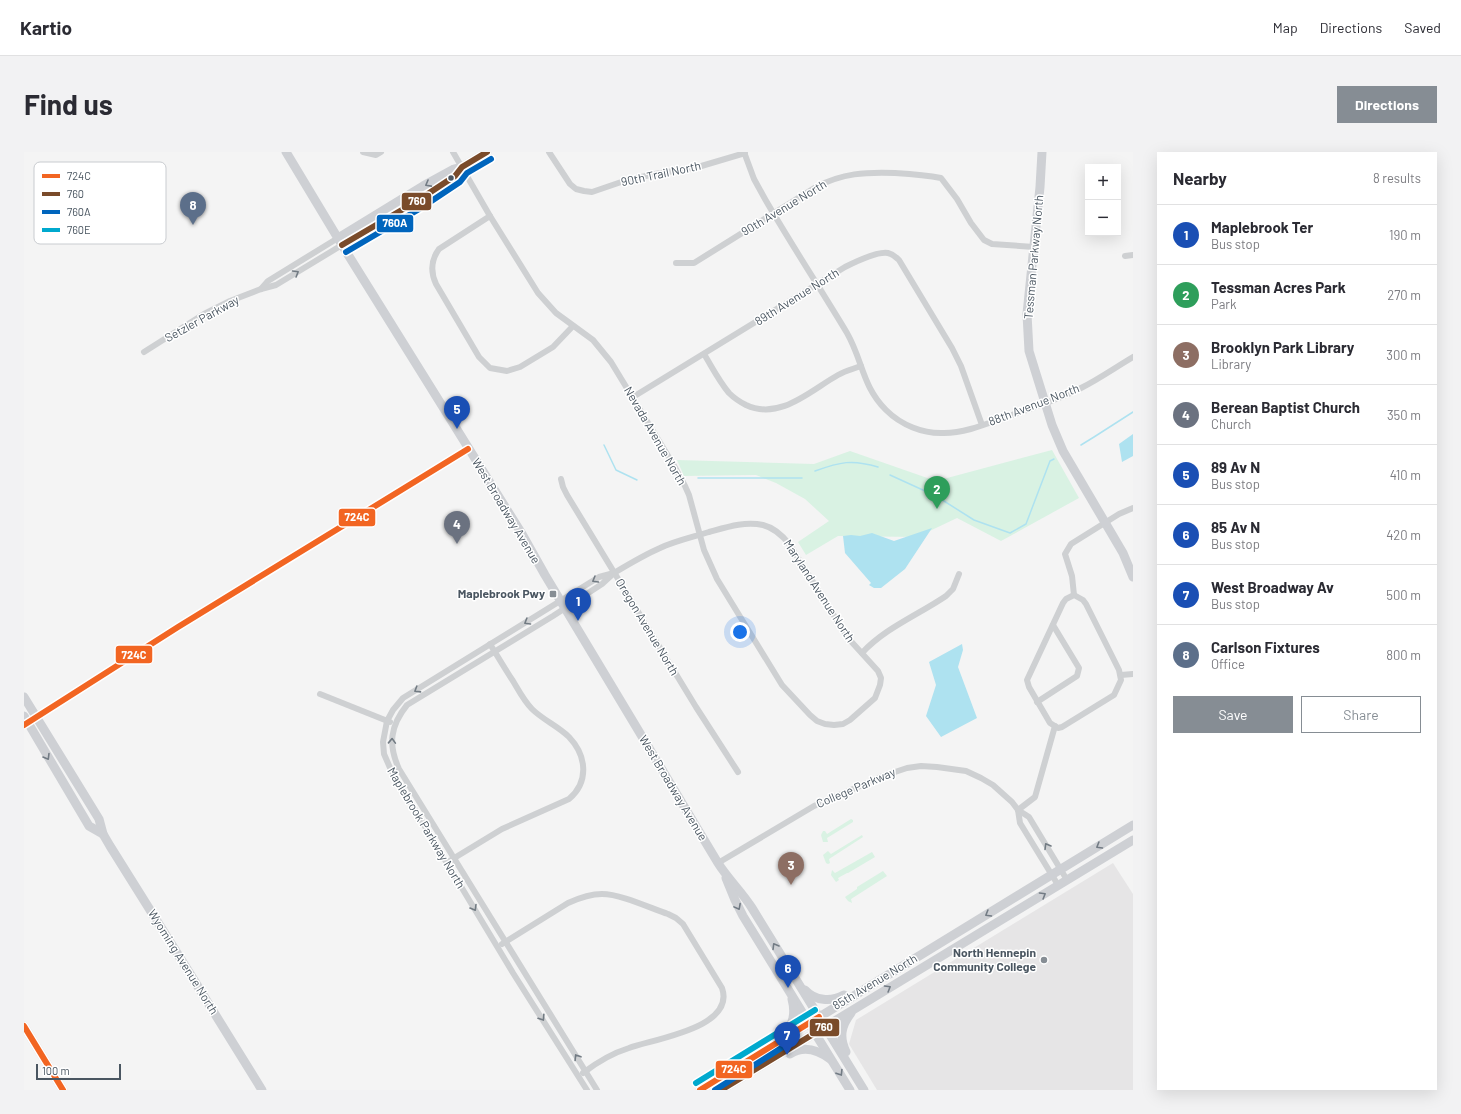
<!DOCTYPE html>
<meta charset="utf-8">
<style>
:root{--surface:#fff;--page:#f2f2f3;--text:#2b2b33;--muted:#7c7c81;--line:#e1e1e2;--accent:#868d94}
body{margin:0;font-family:Barlow,sans-serif;background:var(--page);color:var(--text)}
.controls{position:absolute;right:12px;top:12px;display:grid;overflow:hidden;border-radius:0px;box-shadow:0 4px 16px #0002}
.controls button{width:36px;height:36px;display:grid;place-items:center;padding:0;border:0;border-bottom:1px solid var(--line);background:var(--surface);color:var(--text);font:20px sans-serif}
.scale{position:absolute;left:12px;bottom:10px;width:85px;box-sizing:border-box;padding-left:4px;border:2px solid #4a5661;border-top:0;font-size:11px;line-height:14px;white-space:nowrap;color:#4a5661;-webkit-text-stroke:3px #fff;paint-order:stroke}
.you{position:absolute;left:716px;top:480px;width:14px;height:14px;margin:-10px;border:3px solid #fff;border-radius:50%;background:#1a73e8;box-shadow:0 0 0 6px #1a73e833}
.badge{display:grid;place-items:center;width:26px;height:26px;border-radius:50%;background:var(--accent);color:#fff;font-size:13px;font-weight:700}
.pin{position:absolute;translate:-50% -33px;filter:drop-shadow(0 1px 2px #0008)}
.pin::after{content:'';position:absolute;top:21px;width:14px;height:12px;background:inherit;clip-path:polygon(0 0,100% 0,50% 100%)}
.list{margin:0;padding:0;list-style:none}
h2{display:flex;justify-content:space-between;align-items:center;height:52px;margin:0;padding:0 16px;font-size:17px}
h2 small{font-size:13px;font-weight:400;color:var(--muted)}
.list li{display:grid;grid-template-columns:26px 1fr auto;gap:12px;align-items:center;box-sizing:border-box;height:60px;padding:0 16px;border-top:1px solid var(--line)}
.list b{display:block;font-size:15px;white-space:nowrap}
.list p{margin:0;font-size:13px;white-space:nowrap;color:var(--muted)}
.list em{font-size:13px;font-style:normal;color:var(--muted)}
.actions{display:flex;gap:8px;padding:12px 16px}
.actions a{flex:1;padding:9px 0;border:1px solid var(--accent);border-radius:0px;text-align:center;font-size:14px;color:var(--accent)}
.actions .main{background:var(--accent);color:#fff}
.map{position:relative;flex:none;width:1109px;height:938px;overflow:hidden;border-radius:0px}
header{display:flex;align-items:center;gap:24px;box-sizing:border-box;height:56px;padding:0 20px;background:var(--surface);border-bottom:1px solid var(--line)}
header strong{font-size:19px}
nav{display:flex;gap:22px;margin-inline-start:auto;font-size:14px}
.intro{display:flex;align-items:center;justify-content:space-between;box-sizing:border-box;height:96px;padding:0 24px}
h1{margin:0;font-size:28px}
.button{padding:10px 18px;border-radius:0px;background:var(--accent);color:#fff;font-size:14px;font-weight:700}
main{display:flex;gap:24px;padding:0 24px}
aside{flex:1;background:var(--surface);border-radius:0px;box-shadow:0 4px 16px #0002}
.map>svg:first-child{display:block}
.education{fill:#e6e5e6}
.green{fill:#d9f2e3}
.water{fill:#aee2f0}
.lines{fill:none;stroke-linecap:round;stroke-linejoin:round}
.stream{stroke:#aee2f0;stroke-width:1.5}
.street{stroke:#ced0d2;stroke-width:6}
.secondary{stroke:#ced0d4;stroke-width:9}
.bus-1-casing{stroke:#fff;stroke-width:9}
.bus-2-casing{stroke:#fff;stroke-width:9}
.bus-3-casing{stroke:#fff;stroke-width:9}
.bus-4-casing{stroke:#fff;stroke-width:9}
.bus-1{stroke:#f26522;stroke-width:6}
.bus-2{stroke:#7a4b2a;stroke-width:6}
.bus-3{stroke:#0065bd;stroke-width:6}
.bus-4{stroke:#00a9ce;stroke-width:6}
.oneway{stroke:#727b84}
.oneway2{stroke:#727b83}
.bus-dot{fill:#4a5661;stroke:#fff;stroke-width:1.5}
.poi-dot{fill:#868d94;stroke:#fff;stroke-width:1.5}
.labels{text-anchor:middle;stroke-width:3;stroke-linejoin:round;paint-order:stroke}
.street-label{font-size:12px;fill:#4a5661;stroke:#fff}
.poi-label{font-size:12px;font-weight:bold;fill:#4a5661;stroke:#fff;text-anchor:end}
.key{fill:#fff;stroke:#c9ccd0;stroke-width:1}
.key-label{font-size:11px;fill:#4a5661}
.line-badge{stroke:#fff;stroke-width:1.5}
.badge-label{font-size:11px;text-anchor:middle;font-weight:bold;fill:#fff}
</style>
<header>
<strong>Kartio</strong>
<nav><a>Map</a><a>Directions</a><a>Saved</a></nav>
</header>
<div class="intro"><h1>Find us</h1><a class="button">Directions</a></div>
<main>
<div class="map">
<svg width="1109" height="938" viewBox="0 0 1109 938">
<rect width="100%" height="100%" fill="#f4f4f4"/>
<!-- education -->
<path class="education" d="M 1089,711 L 1109,742 L 1109,938 L 853,938 L 825,892 L 832,868 Z"/>
<!-- green -->
<g class="green">
<path d="M 1028,298 L 1055,346 L 977,389 L 933,366 L 893,385 L 814,384 L 782,403 L 774,390 L 805,369 L 781,347 L 752,331 L 732,323 L 660,324 L 653,308 L 790,312 L 826,299 L 912,329 Z"/>
<path d="M 827,667 L 829,668 L 829,670 L 803,686 L 804,690 L 799,690 L 797,683 L 799,679 L 801,679 L 803,682 Z"/>
<path d="M 838,683 L 839,685 L 805,707 L 806,711 L 804,712 L 802,711 L 799,703 L 804,699 L 807,702 Z"/>
<path d="M 848,700 L 851,705 L 824,721 L 823,721 L 814,726 L 815,728 L 812,730 L 807,723 L 808,718 L 811,721 Z"/>
<path d="M 859,719 L 863,724 L 827,747 L 828,751 L 824,749 L 821,745 L 833,737 L 833,735 Z"/>
</g>
<!-- water -->
<g class="water">
<path d="M 1109,282 L 1109,304 L 1098,310 L 1095,292 Z"/>
<path d="M 908,376 L 881,417 L 857,436 L 850,436 L 845,433 L 847,431 L 821,401 L 819,384 L 827,383 L 836,384 L 848,381 L 870,389 Z"/>
<path d="M 938,492 L 939,498 L 934,515 L 953,566 L 917,585 L 902,564 L 912,533 L 905,510 Z"/>
</g>
<g class="lines">
<!-- stream -->
<g class="stream">
<path d="M 580,293 L 592,318 L 613,328"/>
<path d="M 1057,293 L 1070,285 L 1109,260"/>
<path d="M 791,319 C 816,310 828,307 854,315"/>
<path d="M 866,323 L 912,344 L 950,368 L 986,381 L 1002,372 L 1026,309 L 1030,307"/>
<path d="M 674,326 L 778,326"/>
</g>
<!-- street -->
<g class="street">
<path d="M 339,0 L 352,3 L 357,0"/>
<path d="M 429,0 L 466,64 L 514,141 L 532,161 L 569,188 L 587,210 L 649,312 L 661,334 L 665,343 L 680,398 L 693,427 L 758,533 L 786,563 L 793,569 L 801,572 L 810,573 L 819,572 L 826,568 L 851,546 L 856,533 L 857,526 L 854,519 L 824,486 L 766,393 C 759,384 751,376 739,373 C 721,369 703,375 685,380 C 669,385 651,389 636,396 C 620,403 605,412 590,421"/>
<path d="M 525,0 L 546,32 L 552,37 L 560,39 L 568,40 L 603,28 L 631,22 L 674,15 L 721,1"/>
<path d="M 720,0 L 730,27 L 741,47 C 767,92 796,136 823,181 C 839,209 838,234 862,258 C 877,273 899,282 920,281 C 939,281 957,274 976,267 C 1003,258 1031,249 1057,236 C 1075,227 1092,215 1109,205"/>
<path d="M 466,64 L 415,97 C 407,108 406,119 412,132 L 455,205 L 466,216 L 483,219 L 496,215 L 529,195 L 549,174"/>
<path d="M 1101,104 L 1109,103"/>
<path d="M 652,111 L 670,111 L 792,35 C 819,21 841,20 871,21 C 887,22 902,23 917,26 L 933,47 L 947,71 L 960,88 L 968,92 L 1010,95"/>
<path d="M 237,137 L 244,129 L 314,86"/>
<path d="M 120,200 L 180,162 L 206,149 L 237,137 L 252,133 L 318,93"/>
<path d="M 680,202 C 688,215 695,229 705,241 C 710,246 716,250 722,253 C 756,269 787,238 814,223 C 821,219 829,217 837,214"/>
<path d="M 609,245 L 821,115 C 831,110 853,99 864,101 C 868,102 872,105 875,108 L 928,196 L 937,214 L 958,273"/>
<path d="M 537,327 L 539,335 L 543,343 L 672,555 L 714,620"/>
<path d="M 1050,443 L 1059,448 L 1062,452 L 1095,518 L 1097,528 L 1090,543 L 1038,575 L 1034,576 L 1026,571 L 1005,535 L 1003,528 L 1039,451 L 1042,447 Z"/>
<path d="M 1050,443 L 1048,424 L 1041,402 L 1047,392 L 1095,362 L 1109,356"/>
<path d="M 838,501 C 861,476 894,463 922,444 L 929,437 L 935,422"/>
<path d="M 1097,523 L 1109,522"/>
<path d="M 296,542 L 366,570"/>
<path d="M 1013,550 L 1053,524 L 1055,516 L 1029,473"/>
<path d="M 0,573 L 154,475 L 444,297"/>
<path d="M 994,658 L 1011,645 L 1031,574"/>
<path d="M 994,658 L 996,671 L 1034,733"/>
<path d="M 427,708 L 478,677 L 545,647 C 565,630 563,604 545,585 C 534,574 519,568 508,557 C 500,549 495,539 489,529 C 481,517 474,505 466,492"/>
<path d="M 694,711 L 790,654 L 859,624 L 883,616 L 897,614 L 913,615 L 942,619 L 957,626 L 969,633 L 988,650 L 994,658 L 1005,665 L 1043,728"/>
<path d="M 478,792 L 544,751 C 555,746 566,742 578,742 C 597,742 626,756 644,762 L 652,766 L 659,772 L 698,836 C 712,876 629,887 605,896 C 589,901 572,911 559,921"/>
<path d="M 563,938 L 489,821 L 367,618 L 360,602 L 359,590 L 363,569 L 369,558 L 379,546 L 575,425 L 590,421 L 578,432 L 529,464 L 383,553 C 366,574 364,593 375,617 L 573,938"/>
</g>
<!-- secondary -->
<g class="secondary">
<path d="M 262,0 L 318,93 L 498,382 L 521,423 L 694,711 C 704,727 718,740 728,756 L 840,938"/>
<path d="M 1018,0 L 1016,35 L 1003,162 L 1005,199 L 1028,273 L 1039,299 L 1099,401 L 1109,425"/>
<path d="M 314,86 L 399,34 L 430,17 L 438,15 L 463,0"/>
<path d="M 318,93 L 393,49 L 431,24 L 436,18"/>
<path d="M 0,545 L 75,667 L 79,682 L 86,694 L 168,825 L 238,938"/>
<path d="M 0,564 L 65,674 L 79,682"/>
<path d="M 702,726 L 711,748 L 719,764 L 826,938"/>
<path d="M 781,838 C 791,849 807,850 820,843"/>
<path d="M 0,874 L 39,938"/>
<path d="M 760,884 C 769,872 772,862 768,847"/>
<path d="M 822,900 C 815,885 817,874 827,861"/>
<path d="M 766,902 C 780,893 794,898 806,907"/>
<path d="M 676,938 L 1109,673"/>
<path d="M 697,938 L 1109,688"/>
</g>
<!-- bus-1 casing -->
<g class="bus-1-casing">
<g id="bus-1">
<path d="M 0,573 L 154,475 L 444,297"/>
<path d="M 0,874 L 39,938"/>
<path d="M 676,938 L 795,865"/>
</g>
</g>
<!-- bus-2 casing -->
<g class="bus-2-casing">
<g id="bus-2">
<path d="M 318,93 L 393,49 L 431,24 L 438,15 L 463,0"/>
<path d="M 697,938 L 801,875"/>
</g>
</g>
<!-- bus-3 casing -->
<g class="bus-3-casing">
<g id="bus-3">
<path d="M 322,100 L 397,56 L 436,30 L 443,21 L 467,7"/>
<path d="M 691,938 L 762,893"/>
</g>
</g>
<!-- bus-4 casing -->
<g class="bus-4-casing">
<path id="bus-4" d="M 672,931 L 791,858"/>
</g>
<!-- bus-1 -->
<use href="#bus-1" class="bus-1"/>
<!-- bus-2 -->
<use href="#bus-2" class="bus-2"/>
<!-- bus-3 -->
<use href="#bus-3" class="bus-3"/>
<!-- bus-4 -->
<use href="#bus-4" class="bus-4"/>
</g>
<!-- one-way arrows -->
<defs><path id="oneway-chevron" d="M-2-3.5L2.5 0L-2 3.5" fill="none" stroke-width="1.6" stroke-linecap="round" stroke-linejoin="round"/></defs>
<g class="oneway">
<use href="#oneway-chevron" transform="translate(404 32) rotate(151)"/>
<use href="#oneway-chevron" transform="translate(23 605) rotate(59)"/>
<use href="#oneway-chevron" transform="translate(1075 694) rotate(149)"/>
<use href="#oneway-chevron" transform="translate(1019 743) rotate(-31)"/>
<use href="#oneway-chevron" transform="translate(714 755) rotate(62)"/>
<use href="#oneway-chevron" transform="translate(964 762) rotate(149)"/>
<use href="#oneway-chevron" transform="translate(751 794) rotate(-121)"/>
<use href="#oneway-chevron" transform="translate(864 836) rotate(-31)"/>
<use href="#oneway-chevron" transform="translate(816 921) rotate(58)"/>
</g>
<g class="oneway2">
<use href="#oneway-chevron" transform="translate(272 121) rotate(-31)"/>
<use href="#oneway-chevron" transform="translate(571 428) rotate(150)"/>
<use href="#oneway-chevron" transform="translate(503 470) rotate(149)"/>
<use href="#oneway-chevron" transform="translate(393 538) rotate(148)"/>
<use href="#oneway-chevron" transform="translate(368 589) rotate(-88)"/>
<use href="#oneway-chevron" transform="translate(1023 694) rotate(-121)"/>
<use href="#oneway-chevron" transform="translate(450 756) rotate(59)"/>
<use href="#oneway-chevron" transform="translate(518 866) rotate(57)"/>
<use href="#oneway-chevron" transform="translate(553 905) rotate(-122)"/>
</g>
<!-- markers -->
<circle class="bus-dot" cx="427" cy="26" r="3.5"/>
<g class="poi-dot">
<rect x="525" y="438" width="8" height="8" rx="2"/>
<circle cx="1020" cy="808" r="4"/>
</g>
<g class="labels">
<!-- street labels -->
<g class="street-label">
<text transform="translate(637 22) rotate(-12)" y="4">90th Trail North</text>
<text transform="translate(760 56) rotate(-31)" y="4">90th Avenue North</text>
<text transform="translate(1010 105) rotate(-85)" y="4">Tessman Parkway North</text>
<text transform="translate(773 145) rotate(-32)" y="4">89th Avenue North</text>
<text transform="translate(178 167) rotate(-29)" y="4">Setzler Parkway</text>
<text transform="translate(1010 253) rotate(-21)" y="4">88th Avenue North</text>
<text transform="translate(631 284) rotate(60)" y="4">Nevada Avenue North</text>
<text transform="translate(482 359) rotate(59)" y="4">West Broadway Avenue</text>
<text transform="translate(795 439) rotate(57)" y="4">Maryland Avenue North</text>
<text transform="translate(623 475) rotate(59)" y="4">Oregon Avenue North</text>
<text transform="translate(649 636) rotate(59)" y="4">West Broadway Avenue</text>
<text transform="translate(832 636) rotate(-23)" y="4">College Parkway</text>
<text transform="translate(402 676) rotate(59)" y="4">Maplebrook Parkway North</text>
<text transform="translate(159 810) rotate(58)" y="4">Wyoming Avenue North</text>
<text transform="translate(851 830) rotate(-31)" y="4">85th Avenue North</text>
</g>
<!-- poi labels -->
<g class="poi-label">
<text x="521" y="446">Maplebrook Pwy</text>
<text x="1012" y="805">North Hennepin<tspan x="1012" dy="14">Community College</tspan></text>
</g>
</g>
<!-- legend -->
<rect x="10" y="10" width="132" height="82" rx="6" class="key"/>
<rect x="18" y="22" width="18" height="4" fill="#f26522"/>
<rect x="18" y="40" width="18" height="4" fill="#7a4b2a"/>
<rect x="18" y="58" width="18" height="4" fill="#0065bd"/>
<rect x="18" y="76" width="18" height="4" fill="#00a9ce"/>
<g class="key-label">
<text x="43" y="28">724C</text>
<text x="43" y="46">760</text>
<text x="43" y="64">760A</text>
<text x="43" y="82">760E</text>
</g>
<g class="line-badge">
<rect x="377" y="40" width="31" height="19" rx="4" fill="#7a4b2a"/>
<rect x="352" y="62" width="38" height="19" rx="4" fill="#0065bd"/>
<rect x="314" y="356" width="38" height="19" rx="4" fill="#f26522"/>
<rect x="91" y="493" width="38" height="19" rx="4" fill="#f26522"/>
<rect x="785" y="866" width="31" height="19" rx="4" fill="#7a4b2a"/>
<rect x="691" y="908" width="38" height="19" rx="4" fill="#f26522"/>
</g>
<g class="badge-label">
<text x="393" y="53">760</text>
<text x="371" y="75">760A</text>
<text x="333" y="369">724C</text>
<text x="110" y="507">724C</text>
<text x="800" y="879">760</text>
<text x="710" y="921">724C</text>
</g>
</svg>
<div class="controls">
<button>+</button>
<button>−</button>
</div>
<div class="scale">100 m</div>
<div class="you"></div>
<div class="pin badge" style="left:554px;top:469px;background:#1a4fb4">1</div>
<div class="pin badge" style="left:913px;top:357px;background:#2e9e5b">2</div>
<div class="pin badge" style="left:767px;top:733px;background:#8d6e63">3</div>
<div class="pin badge" style="left:433px;top:392px;background:#6b7280">4</div>
<div class="pin badge" style="left:433px;top:277px;background:#1a4fb4">5</div>
<div class="pin badge" style="left:764px;top:836px;background:#1a4fb4">6</div>
<div class="pin badge" style="left:763px;top:903px;background:#1a4fb4">7</div>
<div class="pin badge" style="left:169px;top:73px;background:#5c6f8a">8</div>
</div>
<aside>
<h2>Nearby<small>8 results</small></h2>
<ul class="list">
<li><span class="badge" style="background:#1a4fb4">1</span><div><b>Maplebrook Ter</b><p>Bus stop</p></div><em>190 m</em></li>
<li><span class="badge" style="background:#2e9e5b">2</span><div><b>Tessman Acres Park</b><p>Park</p></div><em>270 m</em></li>
<li><span class="badge" style="background:#8d6e63">3</span><div><b>Brooklyn Park Library</b><p>Library</p></div><em>300 m</em></li>
<li><span class="badge" style="background:#6b7280">4</span><div><b>Berean Baptist Church</b><p>Church</p></div><em>350 m</em></li>
<li><span class="badge" style="background:#1a4fb4">5</span><div><b>89 Av N</b><p>Bus stop</p></div><em>410 m</em></li>
<li><span class="badge" style="background:#1a4fb4">6</span><div><b>85 Av N</b><p>Bus stop</p></div><em>420 m</em></li>
<li><span class="badge" style="background:#1a4fb4">7</span><div><b>West Broadway Av</b><p>Bus stop</p></div><em>500 m</em></li>
<li><span class="badge" style="background:#5c6f8a">8</span><div><b>Carlson Fixtures</b><p>Office</p></div><em>800 m</em></li>
</ul>
<div class="actions"><a class="main">Save</a><a>Share</a></div>
</aside>
</main>
